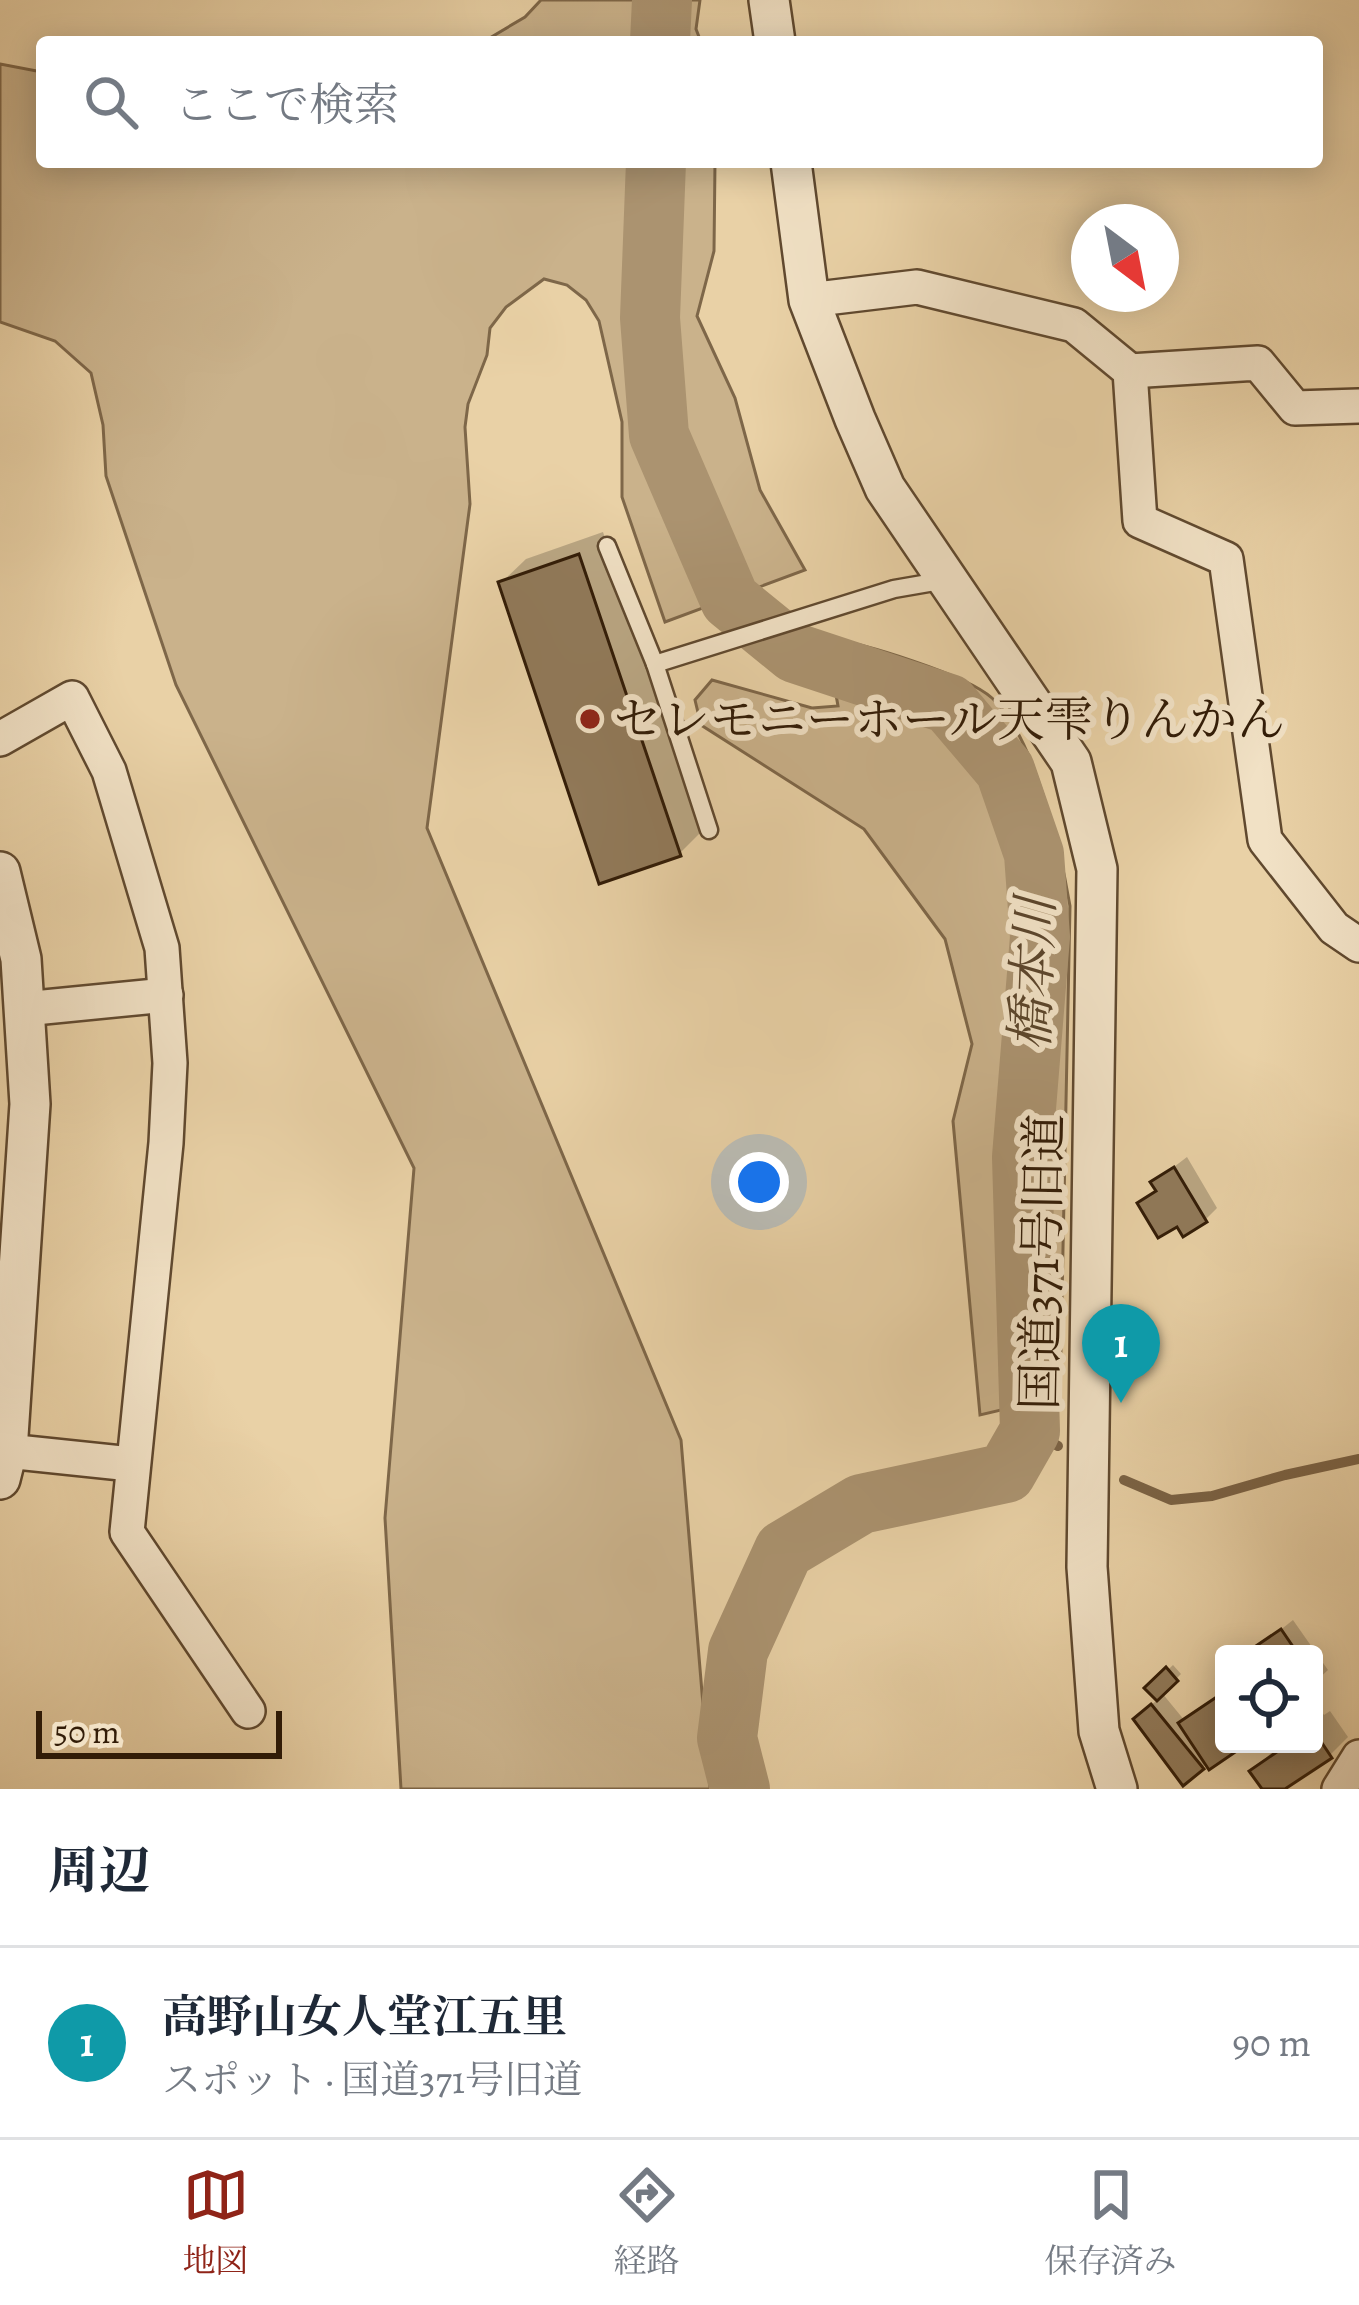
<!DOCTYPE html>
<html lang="ja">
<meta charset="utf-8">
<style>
:root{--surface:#fff;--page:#f6f6f7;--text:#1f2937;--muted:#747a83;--line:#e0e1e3;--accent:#8f2418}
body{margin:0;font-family:Alegreya,"Noto Serif JP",serif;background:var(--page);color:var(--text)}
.controls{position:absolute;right:36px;bottom:36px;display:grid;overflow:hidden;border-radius:12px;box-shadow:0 6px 30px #0003}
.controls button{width:108px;height:108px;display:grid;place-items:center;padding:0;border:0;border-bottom:3px solid var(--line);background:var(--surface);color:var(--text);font:60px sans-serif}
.compass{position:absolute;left:1071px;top:204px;width:108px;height:108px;border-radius:50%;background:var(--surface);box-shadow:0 6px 30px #0003;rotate:148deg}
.scale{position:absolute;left:36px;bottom:30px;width:246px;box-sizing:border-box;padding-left:12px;border:6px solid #321c07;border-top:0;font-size:33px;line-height:42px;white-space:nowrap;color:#321c07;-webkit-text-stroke:9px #f1e1c5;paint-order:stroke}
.you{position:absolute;left:759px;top:1182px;width:42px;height:42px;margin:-30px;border:9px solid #fff;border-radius:50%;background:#1a73e8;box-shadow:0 0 0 18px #1a73e833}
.badge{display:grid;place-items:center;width:78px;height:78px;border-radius:50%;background:var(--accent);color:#fff;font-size:39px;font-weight:700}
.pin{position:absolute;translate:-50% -99px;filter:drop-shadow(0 3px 6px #0008)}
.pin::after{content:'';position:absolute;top:63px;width:42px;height:36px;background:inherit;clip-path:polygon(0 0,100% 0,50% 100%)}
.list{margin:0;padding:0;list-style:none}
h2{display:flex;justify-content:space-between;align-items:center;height:156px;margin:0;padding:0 48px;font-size:51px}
h2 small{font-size:39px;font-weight:400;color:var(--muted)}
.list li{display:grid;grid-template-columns:78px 1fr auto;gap:36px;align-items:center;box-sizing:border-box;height:192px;padding:0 48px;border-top:3px solid var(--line)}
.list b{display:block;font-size:45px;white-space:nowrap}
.list p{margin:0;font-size:39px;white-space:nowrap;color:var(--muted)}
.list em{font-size:39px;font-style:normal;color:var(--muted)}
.icon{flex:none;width:66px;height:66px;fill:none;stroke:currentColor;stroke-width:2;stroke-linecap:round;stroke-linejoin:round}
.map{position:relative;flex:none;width:1359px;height:1789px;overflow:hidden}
.search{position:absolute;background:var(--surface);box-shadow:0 6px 30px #0003;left:36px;right:36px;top:36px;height:132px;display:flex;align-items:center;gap:30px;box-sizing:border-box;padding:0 42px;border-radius:12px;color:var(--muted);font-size:45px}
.sheet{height:348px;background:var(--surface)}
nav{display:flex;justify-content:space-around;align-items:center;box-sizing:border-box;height:168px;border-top:3px solid var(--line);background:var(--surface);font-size:33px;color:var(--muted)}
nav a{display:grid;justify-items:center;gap:6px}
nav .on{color:var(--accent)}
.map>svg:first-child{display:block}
.green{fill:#cab28b;stroke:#7e6749;stroke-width:3}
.shadow{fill:#0003}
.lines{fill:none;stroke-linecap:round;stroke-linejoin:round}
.stream{stroke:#7b6346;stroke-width:10}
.river{stroke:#ab9370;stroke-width:60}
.building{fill:#917a5a;stroke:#321c07;stroke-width:3}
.service-casing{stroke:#60492f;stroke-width:21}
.minor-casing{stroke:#60492f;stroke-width:38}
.tertiary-casing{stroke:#60492f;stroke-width:44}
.service{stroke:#f1e1c5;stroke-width:16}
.minor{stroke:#f1e1c5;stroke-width:33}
.tertiary{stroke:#f1e1c5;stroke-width:39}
.poi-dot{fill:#8f2418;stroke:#f1e1c5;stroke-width:4.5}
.labels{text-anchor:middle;stroke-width:12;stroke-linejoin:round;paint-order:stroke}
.poi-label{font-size:48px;fill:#321c07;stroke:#f1e1c5;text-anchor:start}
.street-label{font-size:48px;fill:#321c07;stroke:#f1e1c5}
.water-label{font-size:51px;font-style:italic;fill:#5c462c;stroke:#f1e1c5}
</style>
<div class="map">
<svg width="1359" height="1789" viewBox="0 0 1359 1789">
<rect width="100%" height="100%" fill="#e9d1a6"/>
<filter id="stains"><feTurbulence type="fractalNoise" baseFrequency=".00167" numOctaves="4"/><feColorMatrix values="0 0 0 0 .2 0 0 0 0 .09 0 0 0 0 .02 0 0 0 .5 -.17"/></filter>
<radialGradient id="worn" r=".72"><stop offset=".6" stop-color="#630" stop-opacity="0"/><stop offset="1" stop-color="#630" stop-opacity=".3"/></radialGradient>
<!-- green -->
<g class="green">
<path d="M 541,0 L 700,0 L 696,29 L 701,42 L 483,42 L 525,17 Z"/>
<path d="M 0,64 L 42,72 L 42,162 L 715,162 L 714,251 L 697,316 L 735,398 L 760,490 L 805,570 L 665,622 L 622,497 L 622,422 L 599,321 L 586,300 L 567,285 L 544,279 L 506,307 L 490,328 L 487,355 L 468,404 L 465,427 L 470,504 L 427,828 L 681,1440 L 710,1789 L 401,1789 L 385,1518 L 414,1168 L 176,685 L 106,476 L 103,425 L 91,373 L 55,341 L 0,322 Z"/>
<path d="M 826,638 C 863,643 965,674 992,698 C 1034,735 1061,852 1070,906 L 1060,1396 L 980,1415 L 953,1121 L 972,1044 L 945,939 L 864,829 L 701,725 L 695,700 L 712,680 L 812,708 L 838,706 Z"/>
</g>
<!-- shadow -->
<g class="shadow">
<path d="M 603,532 L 703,830 L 679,854 L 502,582 L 526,559 Z"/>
<path d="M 1187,1157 L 1217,1208 L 1205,1220 L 1178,1223 L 1141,1203 L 1157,1188 L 1154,1182 Z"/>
<path d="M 1293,1620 L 1328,1670 L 1314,1683 L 1314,1654 L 1256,1654 L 1254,1651 Z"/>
<path d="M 1173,1665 L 1181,1674 L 1162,1693 L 1185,1721 L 1224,1690 L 1224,1744 L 1242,1744 L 1202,1767 L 1148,1707 L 1159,1699 L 1149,1688 Z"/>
<path d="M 1314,1700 L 1324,1715 L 1330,1711 L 1348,1737 L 1330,1755 L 1280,1789 L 1265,1789 L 1253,1771 L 1271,1753 L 1284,1744 L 1314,1744 Z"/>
</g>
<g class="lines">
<!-- stream -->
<g class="stream">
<path d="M 1030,1431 L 1058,1446"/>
<path d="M 1124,1480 L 1171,1500 L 1212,1496 L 1285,1475 L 1359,1459"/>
</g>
<!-- river -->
<g class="river">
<path d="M 660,42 L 662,0"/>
<path d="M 656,162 L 650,318 L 659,435 L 730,600 L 795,653 L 949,704 L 1005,770 L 1034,854 L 1040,937 L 1022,1157 L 1030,1431 L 1006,1473 L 861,1504 L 784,1550 L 738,1651 L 727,1738 L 740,1789"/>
</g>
</g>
<!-- building -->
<g class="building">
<path d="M 579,554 L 681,856 L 599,884 L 498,582 Z"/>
<path d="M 1174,1167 L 1207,1222 L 1183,1237 L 1177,1227 L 1158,1238 L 1137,1203 L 1156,1191 L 1150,1182 Z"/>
<path d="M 1281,1629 L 1298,1654 L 1252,1654 L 1250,1650 Z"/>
<path d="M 1166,1667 L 1178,1681 L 1157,1701 L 1144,1688 Z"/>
<path d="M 1224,1692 L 1224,1744 L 1247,1744 L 1209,1770 L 1178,1723 Z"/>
<path d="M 1151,1704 L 1204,1769 L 1183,1786 L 1133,1719 Z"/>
<path d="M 1314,1731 L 1332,1758 L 1285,1789 L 1262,1789 L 1249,1771 L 1284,1747 L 1282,1744 L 1314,1744 Z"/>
</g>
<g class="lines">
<!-- service casing -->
<g class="service-casing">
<g id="service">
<path d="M 607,546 L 655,664"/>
<path d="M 709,830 L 655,664 L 894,589 L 946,580"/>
</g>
</g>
<!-- minor casing -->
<g class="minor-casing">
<g id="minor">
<path d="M 809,300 L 917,287 L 1074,325 L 1130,371 L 1140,521 L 1226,559 L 1265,840 L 1334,928 L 1359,945"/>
<path d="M 1130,371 L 1258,363 L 1295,408 L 1359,406"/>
<path d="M 0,739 L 72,698 L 109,771 L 162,948 L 170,1063 L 166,1143 L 127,1532 L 248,1711"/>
<path d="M 24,1009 L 166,995"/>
<path d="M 7,1451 L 131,1464"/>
<path d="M 1339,1789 L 1359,1757"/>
</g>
</g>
<!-- tertiary casing -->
<g class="tertiary-casing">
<g id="tertiary">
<path d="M 769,0 L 775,42"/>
<path d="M 791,162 L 809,300 L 855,419 L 885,488 L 1071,762 L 1097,869 L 1087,1567 L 1099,1731 L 1117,1789"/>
<path d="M 0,872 L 21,959 L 30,1104 L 7,1451 L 0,1479"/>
</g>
</g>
<!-- service -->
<use href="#service" class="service"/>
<!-- minor -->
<use href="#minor" class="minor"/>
<!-- tertiary -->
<use href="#tertiary" class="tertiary"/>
</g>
<!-- markers -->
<circle class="poi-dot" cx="590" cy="719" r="12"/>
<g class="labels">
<!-- poi labels -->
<g class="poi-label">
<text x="614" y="736">セレモニーホール天雫りんかん</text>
</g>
<!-- street labels -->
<g class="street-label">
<text transform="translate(1041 1262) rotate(-89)" y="17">国道371号旧道</text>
</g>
<!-- water labels -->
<g class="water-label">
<text transform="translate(1032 974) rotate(-88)" y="18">橋本川</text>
</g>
</g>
<rect width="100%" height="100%" filter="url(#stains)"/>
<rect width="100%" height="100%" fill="url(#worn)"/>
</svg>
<div class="controls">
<button><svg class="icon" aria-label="locate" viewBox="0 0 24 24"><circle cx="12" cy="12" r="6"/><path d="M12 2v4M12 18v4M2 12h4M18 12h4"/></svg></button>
</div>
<svg class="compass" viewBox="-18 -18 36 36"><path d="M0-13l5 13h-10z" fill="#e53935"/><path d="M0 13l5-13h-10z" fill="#747a83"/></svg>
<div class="scale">50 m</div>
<div class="you"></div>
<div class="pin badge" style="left:1121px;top:1403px;background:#0f9aa8">1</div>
<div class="search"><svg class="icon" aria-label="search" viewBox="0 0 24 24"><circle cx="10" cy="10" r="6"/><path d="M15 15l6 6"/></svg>ここで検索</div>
</div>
<section class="sheet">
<h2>周辺<small></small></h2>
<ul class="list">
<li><span class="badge" style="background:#0f9aa8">1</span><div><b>高野山女人堂江五里</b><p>スポット · 国道371号旧道</p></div><em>90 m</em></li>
</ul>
</section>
<nav>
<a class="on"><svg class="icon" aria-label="map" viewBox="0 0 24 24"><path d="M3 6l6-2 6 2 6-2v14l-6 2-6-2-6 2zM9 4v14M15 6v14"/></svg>地図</a>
<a><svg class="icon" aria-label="directions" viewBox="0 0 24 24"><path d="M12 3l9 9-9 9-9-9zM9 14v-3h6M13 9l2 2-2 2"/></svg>経路</a>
<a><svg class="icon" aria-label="saved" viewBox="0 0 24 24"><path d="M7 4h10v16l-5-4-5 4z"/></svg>保存済み</a>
</nav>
